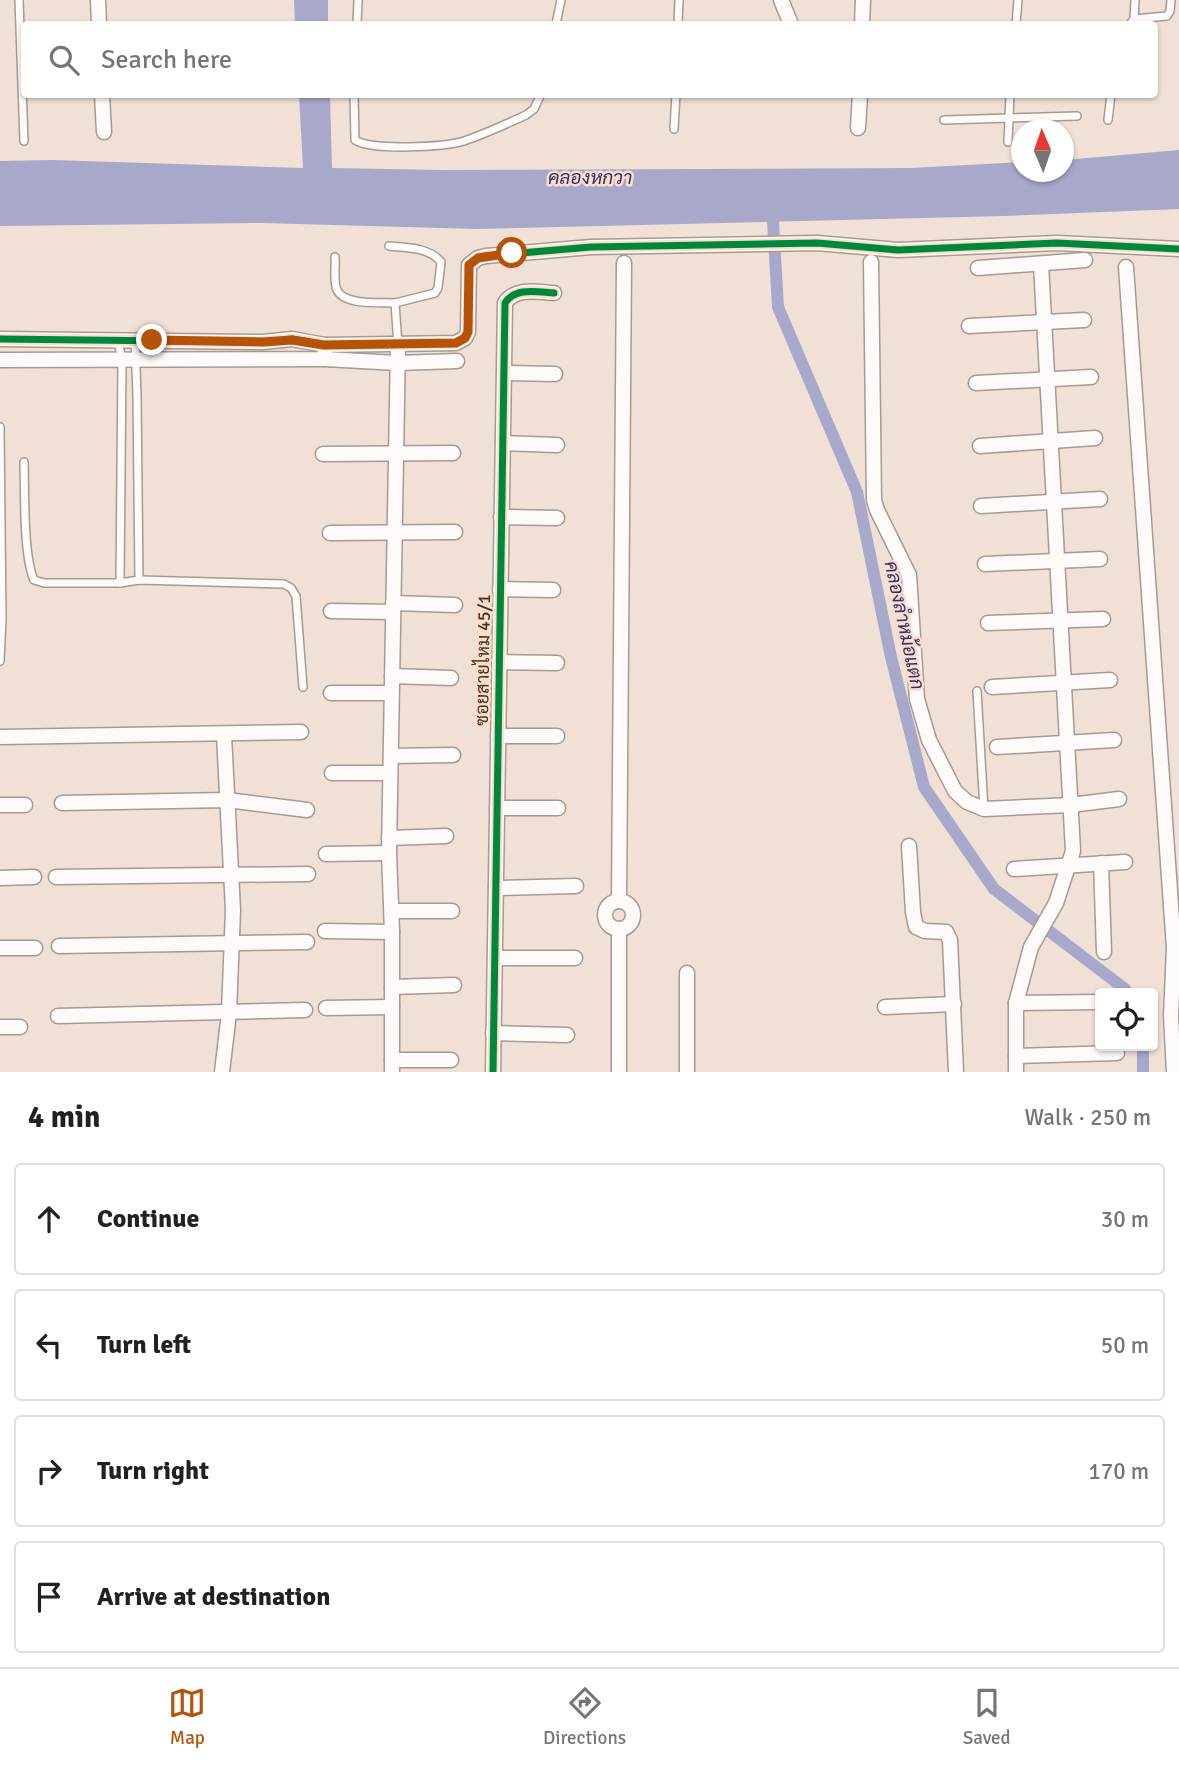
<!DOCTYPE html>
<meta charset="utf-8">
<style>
:root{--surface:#fff;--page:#f2f2f2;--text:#202124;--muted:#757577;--line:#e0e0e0;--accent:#b45309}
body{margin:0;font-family:Signika,Sarabun,sans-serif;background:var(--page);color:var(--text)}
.controls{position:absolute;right:21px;bottom:21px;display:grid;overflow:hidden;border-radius:7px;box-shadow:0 2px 5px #0004}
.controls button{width:63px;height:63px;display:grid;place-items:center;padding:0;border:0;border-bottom:2px solid var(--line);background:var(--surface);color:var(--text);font:35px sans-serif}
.compass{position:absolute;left:1011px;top:119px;width:63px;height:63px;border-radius:50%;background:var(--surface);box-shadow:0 2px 5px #0004;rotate:358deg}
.stop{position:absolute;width:21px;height:21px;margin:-16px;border:5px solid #b45309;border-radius:50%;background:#fff}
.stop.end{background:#b45309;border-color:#fff;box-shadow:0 2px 7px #0008}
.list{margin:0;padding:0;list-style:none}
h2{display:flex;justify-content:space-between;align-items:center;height:91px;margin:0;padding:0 28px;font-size:30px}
h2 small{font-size:23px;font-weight:400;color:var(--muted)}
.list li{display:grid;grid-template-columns:46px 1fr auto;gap:21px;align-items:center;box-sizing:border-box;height:112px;margin:0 14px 14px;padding:0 14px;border:2px solid var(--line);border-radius:7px}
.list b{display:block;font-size:26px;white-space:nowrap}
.list em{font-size:23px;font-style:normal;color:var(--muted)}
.icon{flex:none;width:38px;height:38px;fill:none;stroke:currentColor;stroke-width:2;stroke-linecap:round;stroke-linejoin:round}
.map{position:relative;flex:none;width:1179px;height:1072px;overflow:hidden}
.search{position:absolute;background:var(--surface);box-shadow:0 2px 5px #0004;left:21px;right:21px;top:21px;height:77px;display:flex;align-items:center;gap:18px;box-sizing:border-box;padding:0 24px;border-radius:7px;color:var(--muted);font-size:26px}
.sheet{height:595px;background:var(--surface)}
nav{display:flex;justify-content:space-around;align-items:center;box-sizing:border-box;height:98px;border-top:2px solid var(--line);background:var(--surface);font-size:19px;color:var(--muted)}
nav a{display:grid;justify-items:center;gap:4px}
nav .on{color:var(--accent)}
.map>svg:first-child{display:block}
.water{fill:#a8a9ca}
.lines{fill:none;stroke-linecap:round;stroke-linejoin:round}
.canal{stroke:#a8a9ca;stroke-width:12}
.lane-casing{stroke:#a69a92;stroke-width:10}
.street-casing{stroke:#a69a92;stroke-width:17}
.lane{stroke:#fdfaf9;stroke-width:7}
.street{stroke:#fdfaf9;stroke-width:14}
.cycleway-casing{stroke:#fdddca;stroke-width:11}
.cycleway{stroke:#00873e;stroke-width:7}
.route{stroke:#b45309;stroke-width:9}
.labels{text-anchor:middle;stroke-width:5;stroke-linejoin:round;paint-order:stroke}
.street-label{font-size:18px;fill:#40342c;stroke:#fdddca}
.water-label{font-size:19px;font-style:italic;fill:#2e3272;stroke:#fdddca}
</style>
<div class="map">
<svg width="1179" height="1072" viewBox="0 0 1179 1072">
<rect width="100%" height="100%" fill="#f1e0d6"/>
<!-- water -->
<g class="water">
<path d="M 294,0 L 328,0 L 328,24 L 295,24 Z"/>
<path d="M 330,95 L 332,168 L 441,170 L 911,168 L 1021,162 L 1021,172 L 1064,172 L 1064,160 L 1179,150 L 1179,209 L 1003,216 L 477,229 L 262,223 L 0,226 L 0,161 L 51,160 L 303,168 L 299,95 Z"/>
</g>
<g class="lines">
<!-- canal -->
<g class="canal">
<path d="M 772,204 L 778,307 L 857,492 L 891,657 L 924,787 L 994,889 L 1125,989 L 1127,993"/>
<path d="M 1143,1046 L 1143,1072"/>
</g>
<!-- lane casing -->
<g class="lane-casing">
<g id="lane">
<path d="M 19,0 L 24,141"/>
<path d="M 1134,19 L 1167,16 L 1170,11 L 1171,0"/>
<path d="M 357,24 L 358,0"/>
<path d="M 556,24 L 561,0"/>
<path d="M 678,24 L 679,0"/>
<path d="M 1016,24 L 1018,0"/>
<path d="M 1130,24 L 1134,19 L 1135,0"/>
<path d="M 354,94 L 355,140 C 372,151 444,147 464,141 C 485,134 506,124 526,115 L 534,109 L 541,94"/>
<path d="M 944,120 L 1077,116"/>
<path d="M 1108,120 L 1111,94"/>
<path d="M 674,129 L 676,94"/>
<path d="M 1008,142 L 1010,94"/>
<path d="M 389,246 C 407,248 429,247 441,262 L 438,288 L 435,293 L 395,303 L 398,345"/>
<path d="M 335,257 C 336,267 333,281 337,290 C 345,306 380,302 395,303"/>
<path d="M 118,340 L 122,361 L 120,583"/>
<path d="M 135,341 L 137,396 L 139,580"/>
<path d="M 0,427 L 2,619 L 0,661"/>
<path d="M 24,462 C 25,492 23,555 34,580 L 44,583 L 120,583 L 139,580 L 284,584 L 291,588 L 296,596 L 303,687"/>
<path d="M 977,691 L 984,809"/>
</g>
</g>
<!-- street casing -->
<g class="street-casing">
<g id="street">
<path d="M 98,0 L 99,24"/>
<path d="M 781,0 L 791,24"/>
<path d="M 862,24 L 863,0"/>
<path d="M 102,94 L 104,132"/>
<path d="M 858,128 L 860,94"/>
<path d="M 871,262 L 874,500 L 877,510 L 909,575 L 917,699 L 929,740 L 955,791 L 967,802 L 984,809 L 1071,805 L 1119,799"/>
<path d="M 1126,267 L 1174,948 L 1171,1016 L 1174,1072"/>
<path d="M 978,268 L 1085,260"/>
<path d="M 969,326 L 1084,320"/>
<path d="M 0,339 L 263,342 L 292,339 L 325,345 L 456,343 L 465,338 L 468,332 L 469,265 L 478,258 L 486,256 L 591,247 L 817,243 L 898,250 L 1057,243 L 1179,249"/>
<path d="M 325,359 L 397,363 L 457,361"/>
<path d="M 0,360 L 325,359 L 325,345"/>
<path d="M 504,373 L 555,374"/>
<path d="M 976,383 L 1091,377"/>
<path d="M 503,443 L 557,445"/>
<path d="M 980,446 L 1095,438"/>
<path d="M 323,454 L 453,453"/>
<path d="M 981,506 L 1100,499"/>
<path d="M 501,517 L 557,518"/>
<path d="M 330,533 L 455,532"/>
<path d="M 985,564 L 1100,559"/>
<path d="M 500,589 L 553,590"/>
<path d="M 393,603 L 455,605"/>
<path d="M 331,611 L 393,612"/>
<path d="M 988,623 L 1103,619"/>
<path d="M 499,662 L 557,663"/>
<path d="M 392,676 L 451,678"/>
<path d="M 992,687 L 1110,680"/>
<path d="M 331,693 L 391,693"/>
<path d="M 498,736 L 557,736"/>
<path d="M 0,737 L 301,732"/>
<path d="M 997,747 L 1114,740"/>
<path d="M 391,756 L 453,755"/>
<path d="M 332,773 L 390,773"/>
<path d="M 62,803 L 227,800 L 307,810"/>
<path d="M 0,805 L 25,805"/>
<path d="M 497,808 L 558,808"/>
<path d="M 389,838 L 446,836"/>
<path d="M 909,846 L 913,912 L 916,927 L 925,931 L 946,932 L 950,940 L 956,1072"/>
<path d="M 326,854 L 389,853"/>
<path d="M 1101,863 L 1104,952"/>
<path d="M 1014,869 L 1125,862"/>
<path d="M 56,877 L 308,874"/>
<path d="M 0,878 L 34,877"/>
<path d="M 496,888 L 576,886"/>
<path d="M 619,901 L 624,263"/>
<circle cx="619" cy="915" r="14"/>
<path d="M 392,911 L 452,911"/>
<path d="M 325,931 L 392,932"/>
<path d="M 59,946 L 307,942"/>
<path d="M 0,948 L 35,948"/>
<path d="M 495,958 L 575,958"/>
<path d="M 392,987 L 454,985"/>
<path d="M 1016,1003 L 1100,1002"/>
<path d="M 885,1007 L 954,1004"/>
<path d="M 326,1008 L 392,1007"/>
<path d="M 58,1016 L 305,1010"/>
<path d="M 0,1027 L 20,1027"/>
<path d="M 493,1033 L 567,1035"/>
<path d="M 1016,1056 L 1117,1053"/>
<path d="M 392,1060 L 451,1060"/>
<path d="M 222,1072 L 229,1013 L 233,910 L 224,735"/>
<path d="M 392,1072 L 392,932 L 389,853 L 398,345"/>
<path d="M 493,1072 L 505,303 C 515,287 537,292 554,293"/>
<path d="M 619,1072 L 619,929"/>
<path d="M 687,1072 L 687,973"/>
<path d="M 1016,1072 L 1016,1003 L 1031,947 L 1056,903 L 1073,851 L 1041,264"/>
</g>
</g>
<!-- lane -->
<use href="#lane" class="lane"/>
<!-- street -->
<use href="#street" class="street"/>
<!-- cycleway casing -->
<g class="cycleway-casing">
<g id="cycleway">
<path d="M 0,339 L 263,342 L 292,339 L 325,345 L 456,343 L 465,338 L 468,332 L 469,265 L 478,258 L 486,256 L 591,247 L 817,243 L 898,250 L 1057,243 L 1179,249"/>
<path d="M 493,1072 L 505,303 C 515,287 537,292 554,293"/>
</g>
</g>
<!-- cycleway -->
<use href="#cycleway" class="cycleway"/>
</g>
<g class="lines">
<!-- route -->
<path class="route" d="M 152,340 L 263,342 L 292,340 L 324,345 L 456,343 L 465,338 L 468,332 L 469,265 L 478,258 L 512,253"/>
</g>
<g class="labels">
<!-- street labels -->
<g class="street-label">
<text transform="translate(483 660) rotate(-89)" y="6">ซอยสายไหม 45/1</text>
</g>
<!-- water labels -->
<g class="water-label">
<text x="590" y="184">คลองหกวา</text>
<text transform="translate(905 625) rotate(78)" y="7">คลองลำหม้อแตก</text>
</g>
</g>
</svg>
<div class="controls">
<button><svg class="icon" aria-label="locate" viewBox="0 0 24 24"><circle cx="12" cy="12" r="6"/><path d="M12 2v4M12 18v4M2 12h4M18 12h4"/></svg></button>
</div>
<svg class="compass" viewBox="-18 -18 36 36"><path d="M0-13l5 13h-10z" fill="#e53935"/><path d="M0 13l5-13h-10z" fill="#757577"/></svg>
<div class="stop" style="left:512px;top:253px"></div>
<div class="stop end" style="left:152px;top:340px"></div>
<div class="search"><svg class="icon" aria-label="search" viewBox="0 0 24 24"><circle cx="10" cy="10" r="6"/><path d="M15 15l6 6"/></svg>Search here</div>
</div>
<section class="sheet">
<h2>4 min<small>Walk · 250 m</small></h2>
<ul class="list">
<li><svg class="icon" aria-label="ahead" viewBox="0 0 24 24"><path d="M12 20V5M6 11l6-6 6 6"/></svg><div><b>Continue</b></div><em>30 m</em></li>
<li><svg class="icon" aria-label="left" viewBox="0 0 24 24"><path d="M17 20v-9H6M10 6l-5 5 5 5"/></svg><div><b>Turn left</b></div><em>50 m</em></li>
<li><svg class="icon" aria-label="right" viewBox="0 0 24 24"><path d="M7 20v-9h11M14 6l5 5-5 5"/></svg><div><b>Turn right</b></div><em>170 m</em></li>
<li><svg class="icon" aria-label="arrive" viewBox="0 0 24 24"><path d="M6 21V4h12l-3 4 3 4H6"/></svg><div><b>Arrive at destination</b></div></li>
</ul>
</section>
<nav>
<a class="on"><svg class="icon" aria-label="map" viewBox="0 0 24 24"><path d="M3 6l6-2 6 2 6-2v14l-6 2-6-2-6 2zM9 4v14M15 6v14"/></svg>Map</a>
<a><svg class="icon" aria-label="directions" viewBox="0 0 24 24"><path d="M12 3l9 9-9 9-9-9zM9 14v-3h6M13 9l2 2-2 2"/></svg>Directions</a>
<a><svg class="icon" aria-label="saved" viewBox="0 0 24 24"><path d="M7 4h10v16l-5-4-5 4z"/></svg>Saved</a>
</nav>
